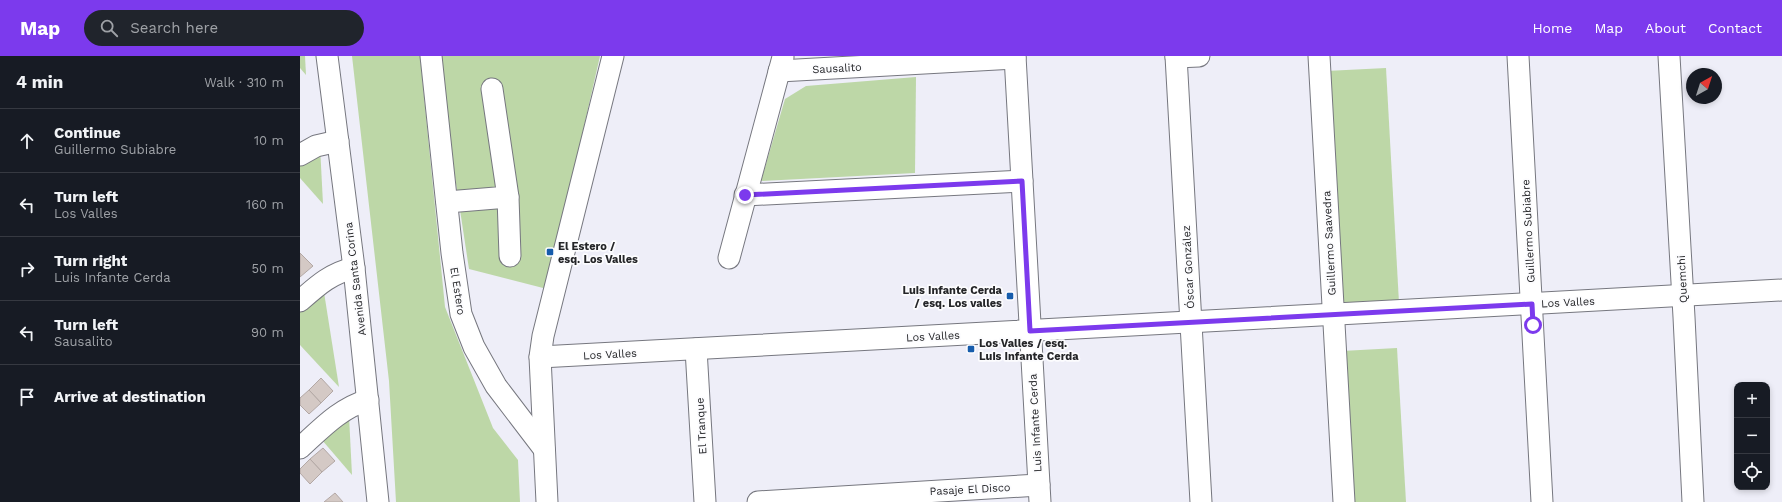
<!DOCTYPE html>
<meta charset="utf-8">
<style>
:root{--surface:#171b24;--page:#20242c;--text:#f1f3f6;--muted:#9ea1a6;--line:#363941;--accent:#7c3aed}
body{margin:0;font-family:"Work Sans",sans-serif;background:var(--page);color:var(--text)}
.controls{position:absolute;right:12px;bottom:12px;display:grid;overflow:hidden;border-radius:8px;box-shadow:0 2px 6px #0003}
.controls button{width:36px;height:36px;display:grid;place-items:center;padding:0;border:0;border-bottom:1px solid var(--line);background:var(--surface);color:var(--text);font:20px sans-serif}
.compass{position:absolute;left:1386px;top:12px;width:36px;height:36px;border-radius:50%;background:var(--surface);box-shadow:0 2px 6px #0003;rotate:39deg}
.stop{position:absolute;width:12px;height:12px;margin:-9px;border:3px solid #7c3aed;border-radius:50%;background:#fff}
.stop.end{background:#7c3aed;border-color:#fff;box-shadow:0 1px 4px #0008}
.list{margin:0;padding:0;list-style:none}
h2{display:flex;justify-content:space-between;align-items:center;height:52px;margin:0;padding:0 16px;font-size:17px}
h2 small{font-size:13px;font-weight:400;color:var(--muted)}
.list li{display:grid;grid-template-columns:26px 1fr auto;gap:12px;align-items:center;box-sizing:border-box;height:64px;padding:0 16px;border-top:1px solid var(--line)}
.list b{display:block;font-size:15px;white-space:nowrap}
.list p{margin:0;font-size:13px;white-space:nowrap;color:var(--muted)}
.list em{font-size:13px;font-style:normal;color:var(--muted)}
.icon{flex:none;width:22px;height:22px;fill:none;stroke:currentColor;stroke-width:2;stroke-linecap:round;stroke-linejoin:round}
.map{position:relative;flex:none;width:1482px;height:446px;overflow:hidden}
header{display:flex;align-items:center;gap:24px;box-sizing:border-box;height:56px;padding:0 20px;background:var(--accent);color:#fff}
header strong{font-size:19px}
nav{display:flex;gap:22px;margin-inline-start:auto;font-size:14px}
.search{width:280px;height:36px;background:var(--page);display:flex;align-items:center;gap:10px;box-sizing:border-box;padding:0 14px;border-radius:22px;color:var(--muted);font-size:15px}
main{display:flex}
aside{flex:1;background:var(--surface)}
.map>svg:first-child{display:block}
.green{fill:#bdd7a7}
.building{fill:#d4c9c5;stroke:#b3a8a5}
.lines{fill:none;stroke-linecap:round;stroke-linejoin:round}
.minor-casing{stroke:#76777f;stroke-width:23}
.minor{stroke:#fff;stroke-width:21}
.route{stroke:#7c3aed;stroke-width:5}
.poi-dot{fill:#165cac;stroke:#fcfcfe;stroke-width:1.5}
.labels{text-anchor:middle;stroke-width:3.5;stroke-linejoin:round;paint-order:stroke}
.street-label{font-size:11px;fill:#242528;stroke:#fcfcfe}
.poi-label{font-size:11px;font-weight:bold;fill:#242528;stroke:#fcfcfe;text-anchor:start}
</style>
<header>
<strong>Map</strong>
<div class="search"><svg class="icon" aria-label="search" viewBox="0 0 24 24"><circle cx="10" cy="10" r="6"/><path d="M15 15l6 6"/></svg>Search here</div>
<nav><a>Home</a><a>Map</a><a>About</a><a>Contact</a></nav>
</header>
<main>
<aside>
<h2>4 min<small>Walk · 310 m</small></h2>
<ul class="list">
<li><svg class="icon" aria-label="ahead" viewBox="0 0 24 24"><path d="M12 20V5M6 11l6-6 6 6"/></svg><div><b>Continue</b><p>Guillermo Subiabre</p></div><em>10 m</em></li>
<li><svg class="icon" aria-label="left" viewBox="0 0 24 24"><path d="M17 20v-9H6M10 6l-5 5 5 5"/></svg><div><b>Turn left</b><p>Los Valles</p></div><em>160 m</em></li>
<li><svg class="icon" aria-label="right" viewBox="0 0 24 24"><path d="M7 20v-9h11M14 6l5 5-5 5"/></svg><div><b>Turn right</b><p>Luis Infante Cerda</p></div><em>50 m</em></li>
<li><svg class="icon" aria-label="left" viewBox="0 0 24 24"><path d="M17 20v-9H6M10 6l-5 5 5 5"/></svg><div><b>Turn left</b><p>Sausalito</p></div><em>90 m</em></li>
<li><svg class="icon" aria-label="arrive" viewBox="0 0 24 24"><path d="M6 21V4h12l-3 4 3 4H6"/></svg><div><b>Arrive at destination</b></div></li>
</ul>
</aside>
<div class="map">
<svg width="1482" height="446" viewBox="0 0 1482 446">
<rect width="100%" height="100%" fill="#eeeef8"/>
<!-- green -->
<g class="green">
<path d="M 0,0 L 5,0 L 6,19 L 0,12 Z"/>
<path d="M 52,0 L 120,0 L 145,251 L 193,372 L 218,404 L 220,446 L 96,446 L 89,325 Z"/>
<path d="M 139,0 L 300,0 L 247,233 L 169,213 L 148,75 Z"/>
<path d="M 1086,12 L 1099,247 L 1039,250 L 1026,15 Z"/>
<path d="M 616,21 L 615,117 L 461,125 L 485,43 L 506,30 Z"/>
<path d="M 20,90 L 23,148 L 0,122 L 0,107 Z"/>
<path d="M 23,230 L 39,331 L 0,289 L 0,251 Z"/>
<path d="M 1097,292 L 1106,446 L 1051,446 L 1042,295 Z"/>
<path d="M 49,360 L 52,419 L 22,384 Z"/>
</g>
<!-- building -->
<g class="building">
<path d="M 0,197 L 13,210 L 0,221 Z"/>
<path d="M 21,322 L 33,335 L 21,347 L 9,334 Z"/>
<path d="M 9,334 L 21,347 L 9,358 L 0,349 L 0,342 Z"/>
<path d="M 23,392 L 35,405 L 22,416 L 10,403 Z"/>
<path d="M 10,403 L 22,416 L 10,428 L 0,417 L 0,413 Z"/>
<path d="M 35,437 L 43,446 L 24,446 Z"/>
</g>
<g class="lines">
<!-- minor casing -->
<g class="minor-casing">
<g id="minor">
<path d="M 27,0 L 54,212 L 78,446"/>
<path d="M 131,0 L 152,197 L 161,258 L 174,291 L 196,330 L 244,393"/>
<path d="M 715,0 L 740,446"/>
<path d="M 876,0 L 901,446"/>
<path d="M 1019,0 L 1044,446"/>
<path d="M 1218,0 L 1242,446"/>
<path d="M 1369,0 L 1384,261 L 1393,446"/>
<path d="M 876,1 L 899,0"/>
<path d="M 479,15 L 715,2"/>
<path d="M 0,99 L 16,90 L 38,85"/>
<path d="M 445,139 L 722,125"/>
<path d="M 208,141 L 210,200"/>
<path d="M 147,146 L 208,141 L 192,33"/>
<path d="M 429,202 L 483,1"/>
<path d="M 0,245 C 17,230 31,217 54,212"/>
<path d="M 396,293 L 405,446"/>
<path d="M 240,301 L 1482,234"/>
<path d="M 0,392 C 21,373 40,352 68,344"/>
<path d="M 247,446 L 240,301 L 243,280 L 313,0"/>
<path d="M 458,446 L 739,429"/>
</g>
</g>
<!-- minor -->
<use href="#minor" class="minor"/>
</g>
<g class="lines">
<!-- route -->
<path class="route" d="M 445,139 L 722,125 L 730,275 L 1232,248 L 1233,269"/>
</g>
<!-- markers -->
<g class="poi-dot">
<rect x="246" y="192" width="8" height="8" rx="2"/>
<rect x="706" y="236" width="8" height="8" rx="2"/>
<rect x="667" y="289" width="8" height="8" rx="2"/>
</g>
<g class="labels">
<!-- street labels -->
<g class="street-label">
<text transform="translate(537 12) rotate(-3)" y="4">Sausalito</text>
<text transform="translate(1228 175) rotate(-93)" y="4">Guillermo Subiabre</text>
<text transform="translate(1029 187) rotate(-93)" y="4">Guillermo Saavedra</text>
<text transform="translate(888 211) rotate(-93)" y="4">Óscar González</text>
<text transform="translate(55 223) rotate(-97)" y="4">Avenida Santa Corina</text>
<text transform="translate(1382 223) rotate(-93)" y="4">Quemchi</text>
<text transform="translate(158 235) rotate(81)" y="4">El Estero</text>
<text transform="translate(1268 246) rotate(-3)" y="4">Los Valles</text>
<text transform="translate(633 280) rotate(-3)" y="4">Los Valles</text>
<text transform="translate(310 298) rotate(-3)" y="4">Los Valles</text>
<text transform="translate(735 367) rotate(-93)" y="4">Luis Infante Cerda</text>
<text transform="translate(401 370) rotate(-93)" y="4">El Tranque</text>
<text transform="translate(670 433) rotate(-3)" y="4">Pasaje El Disco</text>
</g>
<!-- poi labels -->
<g class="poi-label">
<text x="258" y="194">El Estero /<tspan x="258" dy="13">esq. Los Valles</tspan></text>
<text x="702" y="238" text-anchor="end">Luis Infante Cerda<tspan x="702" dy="13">/ esq. Los valles</tspan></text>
<text x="679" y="291">Los Valles / esq.<tspan x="679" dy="13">Luis Infante Cerda</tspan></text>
</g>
</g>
</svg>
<div class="controls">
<button>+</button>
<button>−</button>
<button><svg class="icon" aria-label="locate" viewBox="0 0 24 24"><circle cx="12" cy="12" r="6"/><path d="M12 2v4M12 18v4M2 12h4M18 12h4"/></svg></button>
</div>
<svg class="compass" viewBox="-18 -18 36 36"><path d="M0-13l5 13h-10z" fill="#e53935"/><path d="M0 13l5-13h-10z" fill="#9ea1a6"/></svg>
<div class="stop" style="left:1233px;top:269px"></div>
<div class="stop end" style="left:445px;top:139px"></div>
</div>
</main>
